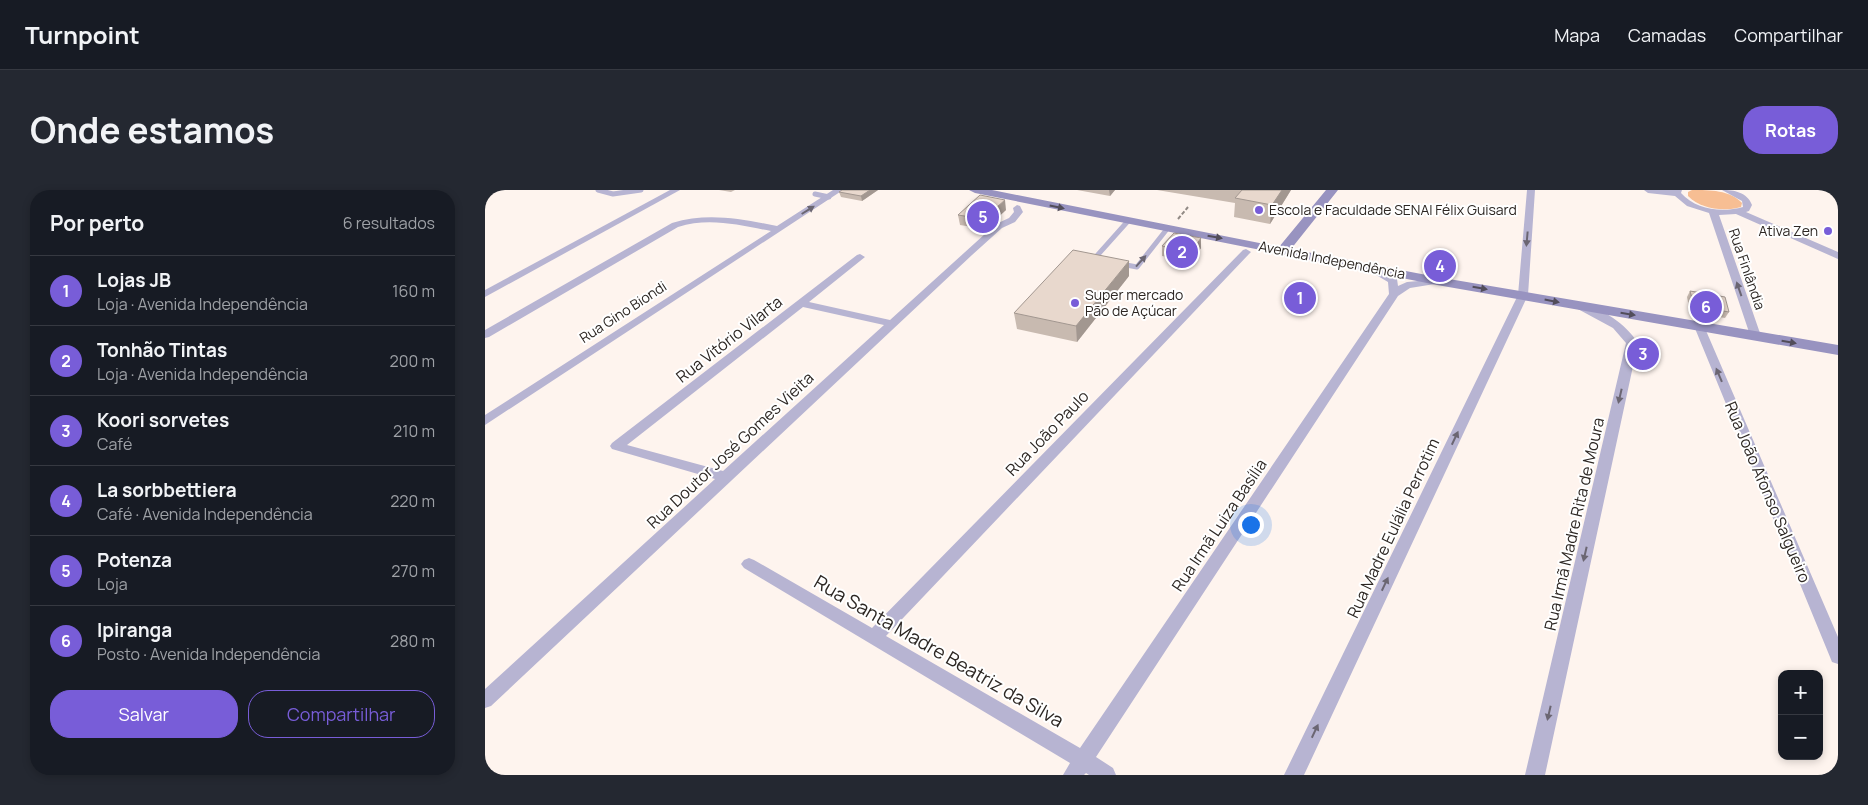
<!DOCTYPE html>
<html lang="pt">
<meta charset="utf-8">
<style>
:root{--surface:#171b24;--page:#242831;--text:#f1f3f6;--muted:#9ea1a6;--line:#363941;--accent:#785dd8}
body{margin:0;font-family:Manrope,sans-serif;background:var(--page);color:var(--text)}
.controls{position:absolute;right:15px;bottom:15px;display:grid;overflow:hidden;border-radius:10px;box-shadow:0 2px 8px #0003}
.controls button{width:45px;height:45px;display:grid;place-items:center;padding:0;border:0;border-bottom:1px solid var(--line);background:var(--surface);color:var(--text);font:25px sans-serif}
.you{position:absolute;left:765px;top:334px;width:18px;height:18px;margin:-12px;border:4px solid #fff;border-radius:50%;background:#1a73e8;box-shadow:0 0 0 8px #1a73e833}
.badge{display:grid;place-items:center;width:32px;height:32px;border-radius:50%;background:var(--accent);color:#fff;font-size:16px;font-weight:700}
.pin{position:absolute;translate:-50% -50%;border:2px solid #fff;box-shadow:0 1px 5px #0006}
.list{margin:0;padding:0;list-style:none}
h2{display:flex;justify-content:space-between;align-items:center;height:65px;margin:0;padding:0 20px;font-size:21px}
h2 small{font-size:16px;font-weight:400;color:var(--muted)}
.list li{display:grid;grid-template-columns:32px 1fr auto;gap:15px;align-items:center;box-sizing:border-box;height:70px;padding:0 20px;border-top:1px solid var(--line)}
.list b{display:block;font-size:19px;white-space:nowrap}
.list p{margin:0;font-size:16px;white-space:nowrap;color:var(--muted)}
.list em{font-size:16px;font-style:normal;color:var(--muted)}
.actions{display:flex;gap:10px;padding:15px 20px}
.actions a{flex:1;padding:11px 0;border:1px solid var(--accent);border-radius:20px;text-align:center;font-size:18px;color:var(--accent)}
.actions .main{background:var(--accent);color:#fff}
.map{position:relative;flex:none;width:1353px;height:585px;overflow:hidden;border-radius:20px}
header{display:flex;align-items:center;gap:30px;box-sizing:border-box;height:70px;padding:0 25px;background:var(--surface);border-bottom:1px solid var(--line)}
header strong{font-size:24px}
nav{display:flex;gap:28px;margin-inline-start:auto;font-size:18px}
.intro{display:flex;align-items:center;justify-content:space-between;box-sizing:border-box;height:120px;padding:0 30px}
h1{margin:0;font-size:35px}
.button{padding:12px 22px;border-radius:20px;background:var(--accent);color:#fff;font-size:18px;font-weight:700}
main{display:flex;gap:30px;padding:0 30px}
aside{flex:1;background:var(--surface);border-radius:20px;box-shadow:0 2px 8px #0003}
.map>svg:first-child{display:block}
.green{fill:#f7be93}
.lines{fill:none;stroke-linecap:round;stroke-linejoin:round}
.path{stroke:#918984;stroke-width:2;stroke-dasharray:4 2;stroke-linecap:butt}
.lane{stroke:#b7b4d2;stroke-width:5}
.street{fill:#b7b4d2;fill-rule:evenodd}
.secondary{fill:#9893c0;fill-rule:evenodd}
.wall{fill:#c8bab0}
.shaded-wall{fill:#a29790}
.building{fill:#e8d8cd;stroke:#a29790}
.oneway{fill:#524d5a}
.oneway2{fill:#6b6672}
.poi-dot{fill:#785dd8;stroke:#fff;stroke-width:2}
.labels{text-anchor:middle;stroke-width:4;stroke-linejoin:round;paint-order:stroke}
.far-poi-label{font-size:14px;fill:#2d2723;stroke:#fff;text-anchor:start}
.far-street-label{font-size:14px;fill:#2d2723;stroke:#fff}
.street-label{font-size:16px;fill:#2d2723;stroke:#fff}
.near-street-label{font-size:19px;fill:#2d2723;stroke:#fff}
</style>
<header>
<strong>Turnpoint</strong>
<nav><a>Mapa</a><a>Camadas</a><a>Compartilhar</a></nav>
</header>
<div class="intro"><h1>Onde estamos</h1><a class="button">Rotas</a></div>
<main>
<aside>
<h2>Por perto<small>6 resultados</small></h2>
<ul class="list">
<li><span class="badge">1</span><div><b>Lojas JB</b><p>Loja · Avenida Independência</p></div><em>160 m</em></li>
<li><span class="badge">2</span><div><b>Tonhão Tintas</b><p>Loja · Avenida Independência</p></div><em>200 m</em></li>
<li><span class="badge">3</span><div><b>Koori sorvetes</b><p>Café</p></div><em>210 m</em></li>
<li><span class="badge">4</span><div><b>La sorbbettiera</b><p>Café · Avenida Independência</p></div><em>220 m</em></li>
<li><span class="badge">5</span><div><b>Potenza</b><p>Loja</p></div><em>270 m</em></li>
<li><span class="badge">6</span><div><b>Ipiranga</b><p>Posto · Avenida Independência</p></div><em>280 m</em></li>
</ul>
<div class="actions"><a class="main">Salvar</a><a>Compartilhar</a></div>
</aside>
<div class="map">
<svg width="1353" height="585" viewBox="0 0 1353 585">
<rect width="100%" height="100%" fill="#fef4ee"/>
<!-- green -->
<path class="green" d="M 1207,0 C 1225,0 1245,0 1257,13 L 1256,17 C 1238,22 1216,19 1203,6 L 1203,2 Z"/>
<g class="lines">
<!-- path -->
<path class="path" d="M 693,29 L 703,17"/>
<!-- lane -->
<g class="lane">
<path d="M 113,0 L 128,4 L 156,0"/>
<path d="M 330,4 L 344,7"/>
<path d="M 611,69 L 609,69 L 643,31"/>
<path d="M 636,74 L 652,77 L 682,39"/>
</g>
<!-- street -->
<g class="street">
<path d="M 185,0 L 195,0 L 0,107 L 0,100 Z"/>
<path d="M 348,0 L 358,0 L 0,235 L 0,225 L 286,41 C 254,35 224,27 193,37 L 4,147 L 0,148 L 0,140 L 187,33 C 223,22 256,29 292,36 Z"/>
<path d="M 1042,0 L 1050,0 L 1043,105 L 819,585 L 799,585 L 1033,105 Z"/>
<path d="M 1159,0 L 1197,0 L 1196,3 C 1211,20 1237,23 1258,17 L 1257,11 L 1237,0 C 1249,0 1262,2 1267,15 L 1264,21 L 1261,22 L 1353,62 L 1353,69 L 1251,24 L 1234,25 L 1276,146 L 1270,149 L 1266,148 L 1224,23 L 1202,16 L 1190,6 L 1163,3 Z"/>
<path d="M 532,15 L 535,16 L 538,22 L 530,32 L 517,38 L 487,65 L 6,516 L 0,518 L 0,499 L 230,289 L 127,259 L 125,256 L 127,253 L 372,65 L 375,64 L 380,67 L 324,112 L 405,130 L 511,34 L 524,28 L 529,22 L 528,18 ZM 318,117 L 399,135 L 238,281 L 142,255 Z"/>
<path d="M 761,59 L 766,62 L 764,64 L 401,446 L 595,558 L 904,104 L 903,92 L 881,79 L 881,75 L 887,75 L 912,89 L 913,96 L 922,92 L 956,89 L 956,93 L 925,98 L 913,106 L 611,567 L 628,578 L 631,585 L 604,585 L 601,583 L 599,585 L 578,585 L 585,573 L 259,378 L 256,374 L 259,370 L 264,368 L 269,370 L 387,438 L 758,60 Z"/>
<path d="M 1095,113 C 1117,118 1141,134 1153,153 L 1060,585 L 1040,585 L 1141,153 L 1128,138 L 1091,118 L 1090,116 L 1091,114 Z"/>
<path d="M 1214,133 L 1219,136 L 1353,447 L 1353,474 L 1347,472 L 1345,467 L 1209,136 Z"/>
</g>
<!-- secondary -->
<path class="secondary" d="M 484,0 L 507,0 L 794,57 L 841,0 L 853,0 L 806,59 L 952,87 L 1353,155 L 1353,165 L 952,95 L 490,3 Z"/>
</g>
<!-- wall -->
<g class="wall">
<path d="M 234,0 L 250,0 L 246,2 Z"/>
<path d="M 393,0 L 377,11 L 356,7 L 354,2 Z"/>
<path d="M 592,0 L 630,0 L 625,6 Z"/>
<path d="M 672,0 L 806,0 L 785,34 L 749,27 L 750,13 Z"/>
<path d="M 521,20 L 500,39 L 475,35 L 473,25 Z"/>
<path d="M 716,48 L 716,58 L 706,72 L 677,66 L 677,56 Z"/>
<path d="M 644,86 L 592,152 L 532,139 L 529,123 Z"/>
<path d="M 1205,101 L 1244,122 L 1240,128 L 1205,122 L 1202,107 Z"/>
</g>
<!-- shaded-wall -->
<g class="shaded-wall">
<path d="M 385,0 L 393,0 L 377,11 L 376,6 Z"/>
<path d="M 624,0 L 630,0 L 625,6 Z"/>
<path d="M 797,0 L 806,0 L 785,34 L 787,15 Z"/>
<path d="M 520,10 L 521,20 L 500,39 L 498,29 Z"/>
<path d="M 716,48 L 716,58 L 706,72 L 706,62 Z"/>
<path d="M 644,71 L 644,86 L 592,152 L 591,136 Z"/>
</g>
<!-- building -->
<g class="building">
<path d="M 357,0 L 385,0 L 376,6 L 354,2 Z"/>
<path d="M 757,0 L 797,0 L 787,15 L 750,8 Z"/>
<path d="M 495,5 L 520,10 L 498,29 L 473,25 Z"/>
<path d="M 689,43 L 716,48 L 706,62 L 677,56 Z"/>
<path d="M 588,60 L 644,71 L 591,136 L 529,123 Z"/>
<path d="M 1205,101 L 1240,107 L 1244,122 L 1209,116 Z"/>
</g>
<!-- one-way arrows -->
<defs><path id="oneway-solid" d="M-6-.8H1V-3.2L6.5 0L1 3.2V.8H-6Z" transform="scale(1.25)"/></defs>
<g class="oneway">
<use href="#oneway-solid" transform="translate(572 17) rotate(12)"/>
<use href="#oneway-solid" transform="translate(730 47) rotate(10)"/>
<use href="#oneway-solid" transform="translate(995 98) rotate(10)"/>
<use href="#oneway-solid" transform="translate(1067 111) rotate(11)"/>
<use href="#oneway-solid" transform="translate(1143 124) rotate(9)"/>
<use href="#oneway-solid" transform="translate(1304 152) rotate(10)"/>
</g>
<g class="oneway2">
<use href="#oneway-solid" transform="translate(323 20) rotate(-32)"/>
<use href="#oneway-solid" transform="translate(1042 49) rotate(95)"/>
<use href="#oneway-solid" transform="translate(656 71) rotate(-48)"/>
<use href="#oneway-solid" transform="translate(1254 99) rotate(-109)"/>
<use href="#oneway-solid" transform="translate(1234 185) rotate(-113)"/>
<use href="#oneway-solid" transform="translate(1135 206) rotate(103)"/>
<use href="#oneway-solid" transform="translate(970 248) rotate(-65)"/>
<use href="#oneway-solid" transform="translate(1100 364) rotate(103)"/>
<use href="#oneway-solid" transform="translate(900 394) rotate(-65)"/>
<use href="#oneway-solid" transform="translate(1064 523) rotate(103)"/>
<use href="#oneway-solid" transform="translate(830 541) rotate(-65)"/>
</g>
<!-- markers -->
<g class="poi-dot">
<circle cx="774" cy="20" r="5"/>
<circle cx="1343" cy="41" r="5"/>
<circle cx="590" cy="113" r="5"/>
</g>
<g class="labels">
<!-- far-poi labels -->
<g class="far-poi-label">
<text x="784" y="25">Escola e Faculdade SENAI Félix Guisard</text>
<text x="1333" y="46" text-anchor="end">Ativa Zen</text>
<text x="600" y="110">Super mercado<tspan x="600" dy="16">Pão de Açúcar</tspan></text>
</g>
<!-- far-street labels -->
<g class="far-street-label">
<text transform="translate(847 70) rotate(11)" y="5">Avenida Independência</text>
<text transform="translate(1262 79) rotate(71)" y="5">Rua Finlândia</text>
<text transform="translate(138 122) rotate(-33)" y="5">Rua Gino Biondi</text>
</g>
<!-- street labels -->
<g class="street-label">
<text transform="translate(244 149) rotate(-38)" y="6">Rua Vitório Vilarta</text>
<text transform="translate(562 243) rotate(-46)" y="6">Rua João Paulo</text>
<text transform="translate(245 260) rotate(-43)" y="6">Rua Doutor José Gomes Vieita</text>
<text transform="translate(1283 302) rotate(67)" y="6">Rua João Afonso Salgueiro</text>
<text transform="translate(1089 334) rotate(-77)" y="6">Rua Irmã Madre Rita de Moura</text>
<text transform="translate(734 335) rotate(-56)" y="6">Rua Irmã Luiza Basília</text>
<text transform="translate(908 338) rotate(-65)" y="6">Rua Madre Eulália Perrotim</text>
</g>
<!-- near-street labels -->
<g class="near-street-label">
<text transform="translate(454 461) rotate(30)" y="7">Rua Santa Madre Beatriz da Silva</text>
</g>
</g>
</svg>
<div class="controls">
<button>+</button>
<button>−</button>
</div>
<div class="you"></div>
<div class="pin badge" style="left:815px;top:108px">1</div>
<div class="pin badge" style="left:697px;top:62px">2</div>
<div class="pin badge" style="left:1158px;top:164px">3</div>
<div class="pin badge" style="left:955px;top:76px">4</div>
<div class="pin badge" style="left:498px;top:27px">5</div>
<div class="pin badge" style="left:1221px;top:117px">6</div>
</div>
</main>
